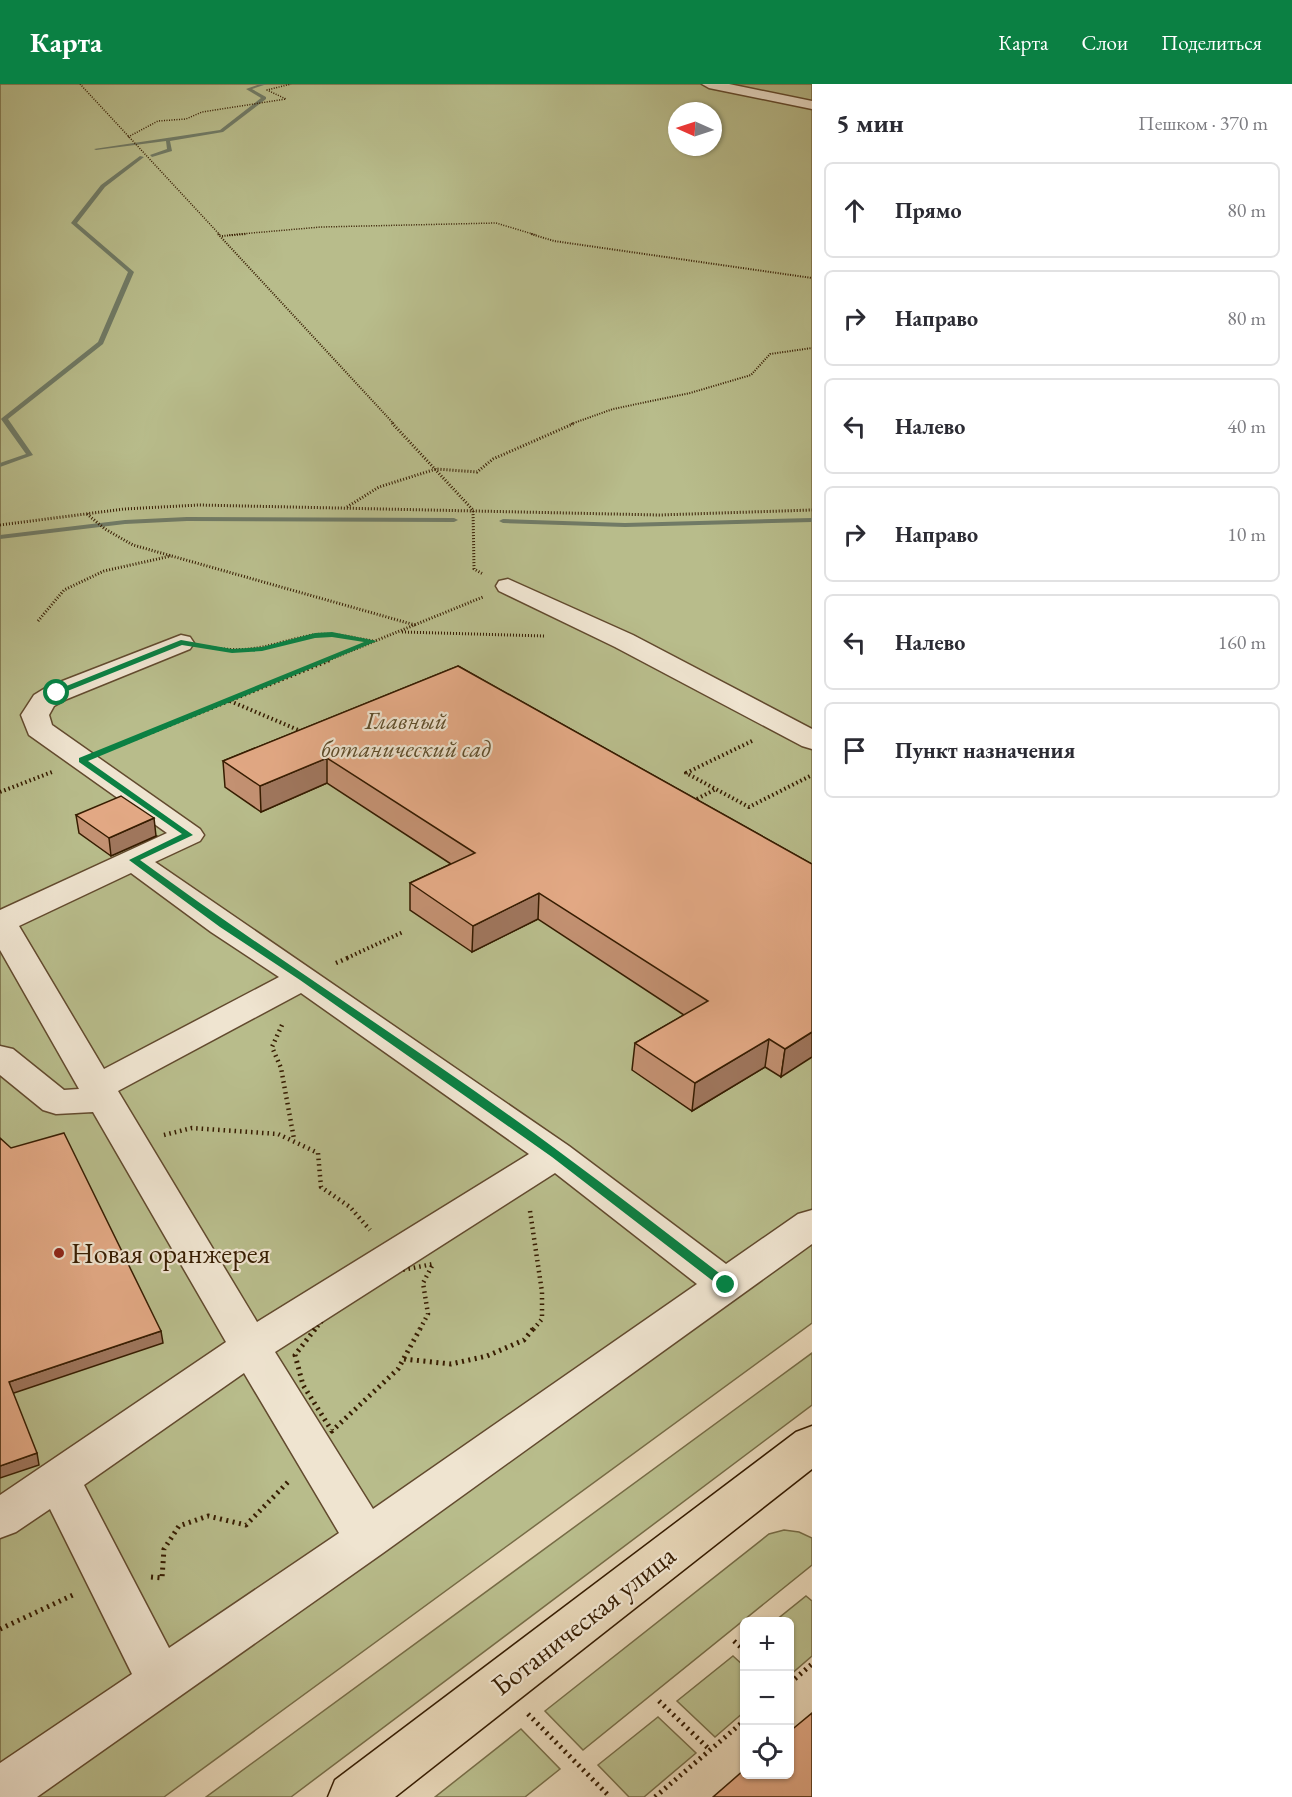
<!DOCTYPE html>
<html lang="ru">
<meta charset="utf-8">
<style>
:root{--surface:#fff;--page:#f2f2f3;--text:#2b2b33;--muted:#7c7c81;--line:#e1e1e2;--accent:#0b8043}
body{margin:0;font-family:"EB Garamond",serif;background:var(--page);color:var(--text)}
.controls{position:absolute;right:18px;bottom:18px;display:grid;overflow:hidden;border-radius:9px;box-shadow:0 2px 4px #0004}
.controls button{width:54px;height:54px;display:grid;place-items:center;padding:0;border:0;border-bottom:2px solid var(--line);background:var(--surface);color:var(--text);font:30px sans-serif}
.compass{position:absolute;left:668px;top:18px;width:54px;height:54px;border-radius:50%;background:var(--surface);box-shadow:0 2px 4px #0004;rotate:273deg}
.stop{position:absolute;width:18px;height:18px;margin:-14px;border:4px solid #0b8043;border-radius:50%;background:#fff}
.stop.end{background:#0b8043;border-color:#fff;box-shadow:0 2px 6px #0008}
.list{margin:0;padding:0;list-style:none}
h2{display:flex;justify-content:space-between;align-items:center;height:78px;margin:0;padding:0 24px;font-size:26px}
h2 small{font-size:20px;font-weight:400;color:var(--muted)}
.list li{display:grid;grid-template-columns:39px 1fr auto;gap:18px;align-items:center;box-sizing:border-box;height:96px;margin:0 12px 12px;padding:0 12px;border:2px solid var(--line);border-radius:9px}
.list b{display:block;font-size:22px;white-space:nowrap}
.list em{font-size:20px;font-style:normal;color:var(--muted)}
.icon{flex:none;width:33px;height:33px;fill:none;stroke:currentColor;stroke-width:2;stroke-linecap:round;stroke-linejoin:round}
.map{position:relative;flex:none;width:812px;height:1713px;overflow:hidden}
header{display:flex;align-items:center;gap:36px;box-sizing:border-box;height:84px;padding:0 30px;background:var(--accent);color:#fff}
header strong{font-size:28px}
nav{display:flex;gap:33px;margin-inline-start:auto;font-size:21px}
main{display:flex}
aside{flex:1;background:var(--surface)}
.map>svg:first-child{display:block}
.green{fill:#b8bc8b;stroke:#776c46;stroke-width:1.5;fill-rule:evenodd}
.lines{fill:none;stroke-linecap:round;stroke-linejoin:round}
.stream{fill:#707a65;fill-rule:evenodd}
.minor-casing{stroke:#624a2e;stroke-width:3}
.major-casing{stroke:#361c00;stroke-width:3}
.path-far5{stroke:#361c00;stroke-width:1.5;stroke-dasharray:1 1.5;stroke-linecap:butt}
.path-far4{stroke:#361c00;stroke-width:2;stroke-dasharray:1 1.5;stroke-linecap:butt}
.path-far3{stroke:#361c00;stroke-width:3;stroke-dasharray:1 2;stroke-linecap:butt}
.path-far2{stroke:#361c00;stroke-width:4;stroke-dasharray:1.5 3;stroke-linecap:butt}
.path-far1{stroke:#361c00;stroke-width:4.5;stroke-dasharray:1.5 4;stroke-linecap:butt}
.path{stroke:#361c00;stroke-width:5;stroke-dasharray:2 4.5;stroke-linecap:butt}
.minor{fill:#efe4d0;fill-rule:evenodd}
.major{fill:#e6d5b6;fill-rule:evenodd}
.wall{fill:#c39172;stroke:#361c00;stroke-width:1.5}
.shaded-wall{fill:#9f765d;stroke:#361c00;stroke-width:1.5}
.building{fill:#e3a985;stroke:#361c00;stroke-width:1.5}
.route{fill:#0b8043}
.poi-dot{fill:#8f2418;stroke:#efe4d0;stroke-width:2}
.labels{text-anchor:middle;stroke-width:4.5;stroke-linejoin:round;paint-order:stroke}
.park-label{font-size:24px;font-style:italic;fill:#5d4c2a;stroke:#efe4d0}
.near-poi-label{font-size:28px;fill:#361c00;stroke:#efe4d0;text-anchor:start}
.near-street-label{font-size:28px;fill:#361c00;stroke:#efe4d0}
</style>
<header>
<strong>Карта</strong>
<nav><a>Карта</a><a>Слои</a><a>Поделиться</a></nav>
</header>
<main>
<div class="map">
<svg width="812" height="1713" viewBox="0 0 812 1713">
<rect width="100%" height="100%" fill="#e6d5b6"/>
<filter id="stains"><feTurbulence type="fractalNoise" baseFrequency=".00333" numOctaves="4"/><feColorMatrix values="0 0 0 0 .2 0 0 0 0 .09 0 0 0 0 .02 0 0 0 .5 -.17"/></filter>
<radialGradient id="worn" r=".72"><stop offset=".6" stop-color="#630" stop-opacity="0"/><stop offset="1" stop-color="#630" stop-opacity=".3"/></radialGradient>
<!-- green -->
<g class="green">
<path d="M 0,0 L 812,0 L 812,1239 L 164,1713 L 0,1713 ZM 677,27 L 713,27 L 713,63 L 677,63 Z"/>
<path d="M 812,1269 L 812,1321 L 291,1713 L 206,1713 Z"/>
<path d="M 784,1446 L 799,1448 L 812,1454 L 812,1481 L 583,1666 L 545,1627 L 769,1450 Z"/>
<path d="M 806,1512 L 812,1517 L 812,1572 L 790,1591 L 790,1538 L 775,1537 Z"/>
<path d="M 733,1572 L 744,1582 L 744,1628 L 715,1653 L 677,1617 Z"/>
<path d="M 658,1633 L 696,1669 L 644,1713 L 629,1713 L 598,1681 Z"/>
<path d="M 521,1645 L 560,1685 L 525,1713 L 435,1713 Z"/>
</g>
<g class="lines">
<!-- stream -->
<g class="stream">
<path d="M 260,0 L 267,0 L 252,5 L 266,13 L 266,15 L 223,48 L 170,57 L 172,67 L 152,73 L 150,71 L 167,65 L 166,57 L 96,66 L 94,65 L 220,46 L 261,14 L 246,5 Z"/>
<path d="M 140,72 L 144,73 L 105,103 L 77,139 L 134,188 L 103,260 L 8,335 L 33,371 L 0,383 L 0,379 L 26,370 L 1,335 L 2,334 L 98,258 L 128,188 L 71,139 L 101,101 Z"/>
<path d="M 187,433 L 454,434 L 458,436 L 454,438 L 187,437 L 125,440 L 0,455 L 0,451 L 125,436 Z"/>
<path d="M 812,434 L 812,438 L 625,443 L 503,439 L 499,437 L 503,435 L 625,439 Z"/>
</g>
<!-- minor casing -->
<g class="minor-casing">
<g id="minor">
<path d="M 702,0 L 729,0 L 812,17 L 812,25 L 709,4 Z"/>
<path d="M 508,495 L 633,551 L 812,645 L 812,665 L 802,662 L 615,563 L 499,507 L 496,502 L 499,497 Z"/>
<path d="M 181,551 L 190,553 L 194,559 L 190,565 L 67,615 L 54,622 L 49,631 L 52,641 L 200,745 L 204,751 L 200,757 L 155,778 L 569,1062 L 726,1180 L 798,1130 L 812,1126 L 812,1160 L 383,1469 L 37,1713 L 0,1713 L 0,1679 L 132,1590 L 50,1425 L 16,1448 L 0,1454 L 0,1411 L 226,1258 L 93,1028 L 56,1030 L 43,1026 L 0,991 L 0,962 L 13,965 L 64,1006 L 79,1005 L 0,866 L 0,826 L 167,749 L 29,651 L 21,631 L 34,611 L 47,603 ZM 131,789 L 211,848 L 279,893 L 104,985 L 19,842 ZM 301,909 L 529,1070 L 257,1238 L 118,1007 ZM 555,1089 L 697,1200 L 373,1425 L 275,1268 ZM 244,1289 L 339,1449 L 169,1564 L 84,1401 Z"/>
</g>
</g>
<!-- major casing -->
<g class="major-casing">
<path id="major" d="M 812,1342 L 812,1385 L 395,1713 L 328,1713 L 335,1696 L 796,1348 Z"/>
</g>
<!-- path-far5 -->
<g class="path-far5">
<path d="M 80,0 L 220,151"/>
<path d="M 128,53 L 158,37 L 186,35 L 202,28 L 286,15 L 267,6 L 291,0"/>
<path d="M 229,151 L 321,143 L 496,139 L 536,151"/>
</g>
<!-- path-far4 -->
<g class="path-far4">
<path d="M 218,150 L 394,340"/>
<path d="M 531,150 L 554,157 L 812,194"/>
<path d="M 222,152 L 246,150"/>
<path d="M 571,340 L 613,325 L 690,309 L 751,291 L 770,270 L 812,264"/>
</g>
<!-- path-far3 -->
<g class="path-far3">
<path d="M 392,339 L 473,426 L 474,485 L 483,490"/>
<path d="M 347,423 L 379,403 L 436,385 L 477,388 L 493,375 L 575,339"/>
<path d="M 87,430 L 105,445 L 133,461 L 415,541"/>
<path d="M 0,441 L 124,425 L 199,421 L 659,431 L 812,426"/>
<path d="M 38,537 L 64,506 L 104,487 L 171,472"/>
<path d="M 402,548 L 545,552"/>
<path d="M 209,563 C 255,571 271,559 313,551 C 332,548 354,554 373,557"/>
<path d="M 326,577 L 483,513"/>
</g>
<!-- path-far2 -->
<g class="path-far2">
<path d="M 230,617 L 303,648"/>
<path d="M 752,657 L 686,689 L 749,723 L 812,691"/>
<path d="M 115,663 L 330,576"/>
<path d="M 0,708 L 52,688"/>
<path d="M 693,717 L 716,705"/>
<path d="M 347,874 L 403,848"/>
</g>
<!-- path-far1 -->
<g class="path-far1">
<path d="M 336,879 L 350,873"/>
<path d="M 282,941 L 272,963 L 281,984 L 294,1055"/>
<path d="M 164,1051 L 192,1044 L 278,1050 L 318,1069 L 321,1103 L 350,1123 L 370,1146"/>
<path d="M 530,1127 L 542,1208 L 542,1235 L 532,1247"/>
<path d="M 314,1247 L 327,1230 L 392,1188 L 433,1180 L 423,1199 L 428,1230 L 419,1247"/>
</g>
<!-- path -->
<g class="path">
<path d="M 315,1245 L 295,1271 L 303,1301 L 332,1347 L 398,1285 L 420,1245"/>
<path d="M 404,1275 L 451,1280 L 487,1272 L 524,1256 L 533,1245"/>
<path d="M 151,1493 L 162,1494 L 164,1465 L 179,1442 L 208,1432 L 246,1441 L 288,1398"/>
<path d="M 0,1545 L 73,1511"/>
<path d="M 734,1557 L 744,1566"/>
<path d="M 790,1599 L 812,1580"/>
<path d="M 659,1617 L 710,1666"/>
<path d="M 528,1630 L 610,1713"/>
<path d="M 655,1713 L 744,1637"/>
</g>
<!-- minor -->
<use href="#minor" class="minor"/>
<!-- major -->
<use href="#major" class="major"/>
</g>
<!-- wall -->
<g class="wall">
<path d="M 458,582 L 812,780 L 781,993 L 765,983 L 692,1027 L 632,986 L 635,959 L 684,931 L 538,835 L 472,868 L 410,826 L 410,799 L 451,780 L 327,699 L 261,728 L 225,703 L 223,677 Z"/>
<path d="M 76,731 L 156,752 L 111,772 L 79,749 Z"/>
</g>
<!-- shaded-wall -->
<g class="shaded-wall">
<path d="M 327,674 L 327,699 L 261,728 L 260,702 Z"/>
<path d="M 154,734 L 156,752 L 111,772 L 109,754 Z"/>
<path d="M 539,809 L 538,835 L 472,868 L 473,842 Z"/>
<path d="M 812,948 L 812,973 L 781,993 L 785,965 Z"/>
<path d="M 769,955 L 765,983 L 692,1027 L 695,999 Z"/>
<path d="M 161,1247 L 163,1259 L 11,1310 L 9,1298 Z"/>
<path d="M 37,1369 L 39,1381 L 0,1394 L 0,1382 Z"/>
</g>
<!-- building -->
<g class="building">
<path d="M 458,582 L 812,780 L 812,948 L 785,965 L 769,955 L 695,999 L 635,959 L 708,917 L 539,809 L 473,842 L 410,799 L 475,769 L 327,674 L 260,702 L 223,677 Z"/>
<path d="M 121,712 L 154,734 L 109,754 L 76,731 Z"/>
<path d="M 64,1049 L 161,1247 L 9,1298 L 37,1369 L 0,1382 L 0,1054 L 11,1064 Z"/>
<path d="M 812,1629 L 812,1713 L 713,1713 L 744,1686 L 744,1690 L 789,1690 L 789,1648 Z"/>
</g>
<!-- route -->
<path class="route" d="M 332,548 L 377,557 L 88,677 L 193,751 L 140,776 C 278,877 423,967 561,1069 C 618,1111 674,1155 731,1198 L 731,1204 L 722,1204 L 552,1073 L 300,896 L 220,843 L 129,776 L 182,750 L 79,678 L 79,674 L 364,558 L 332,553 L 315,554 L 262,567 L 232,569 L 182,561 L 60,610 L 54,610 L 54,607 L 181,556 L 232,565 L 262,563 L 315,549 Z"/>
<!-- markers -->
<circle class="poi-dot" cx="59" cy="1169" r="6"/>
<g class="labels">
<!-- park labels -->
<g class="park-label">
<text x="406" y="645">Главный<tspan x="406" dy="28">ботанический сад</tspan></text>
</g>
<!-- near-poi labels -->
<g class="near-poi-label">
<text x="71" y="1179">Новая оранжерея</text>
</g>
<!-- near-street labels -->
<g class="near-street-label">
<text transform="translate(583 1536) rotate(-38)" y="10">Ботаническая улица</text>
</g>
</g>
<rect width="100%" height="100%" filter="url(#stains)"/>
<rect width="100%" height="100%" fill="url(#worn)"/>
</svg>
<div class="controls">
<button>+</button>
<button>−</button>
<button><svg class="icon" aria-label="locate" viewBox="0 0 24 24"><circle cx="12" cy="12" r="6"/><path d="M12 2v4M12 18v4M2 12h4M18 12h4"/></svg></button>
</div>
<svg class="compass" viewBox="-18 -18 36 36"><path d="M0-13l5 13h-10z" fill="#e53935"/><path d="M0 13l5-13h-10z" fill="#7c7c81"/></svg>
<div class="stop" style="left:57px;top:609px"></div>
<div class="stop end" style="left:726px;top:1201px"></div>
</div>
<aside>
<h2>5 мин<small>Пешком · 370 m</small></h2>
<ul class="list">
<li><svg class="icon" aria-label="ahead" viewBox="0 0 24 24"><path d="M12 20V5M6 11l6-6 6 6"/></svg><div><b>Прямо</b></div><em>80 m</em></li>
<li><svg class="icon" aria-label="right" viewBox="0 0 24 24"><path d="M7 20v-9h11M14 6l5 5-5 5"/></svg><div><b>Направо</b></div><em>80 m</em></li>
<li><svg class="icon" aria-label="left" viewBox="0 0 24 24"><path d="M17 20v-9H6M10 6l-5 5 5 5"/></svg><div><b>Налево</b></div><em>40 m</em></li>
<li><svg class="icon" aria-label="right" viewBox="0 0 24 24"><path d="M7 20v-9h11M14 6l5 5-5 5"/></svg><div><b>Направо</b></div><em>10 m</em></li>
<li><svg class="icon" aria-label="left" viewBox="0 0 24 24"><path d="M17 20v-9H6M10 6l-5 5 5 5"/></svg><div><b>Налево</b></div><em>160 m</em></li>
<li><svg class="icon" aria-label="arrive" viewBox="0 0 24 24"><path d="M6 21V4h12l-3 4 3 4H6"/></svg><div><b>Пункт назначения</b></div></li>
</ul>
</aside>
</main>
